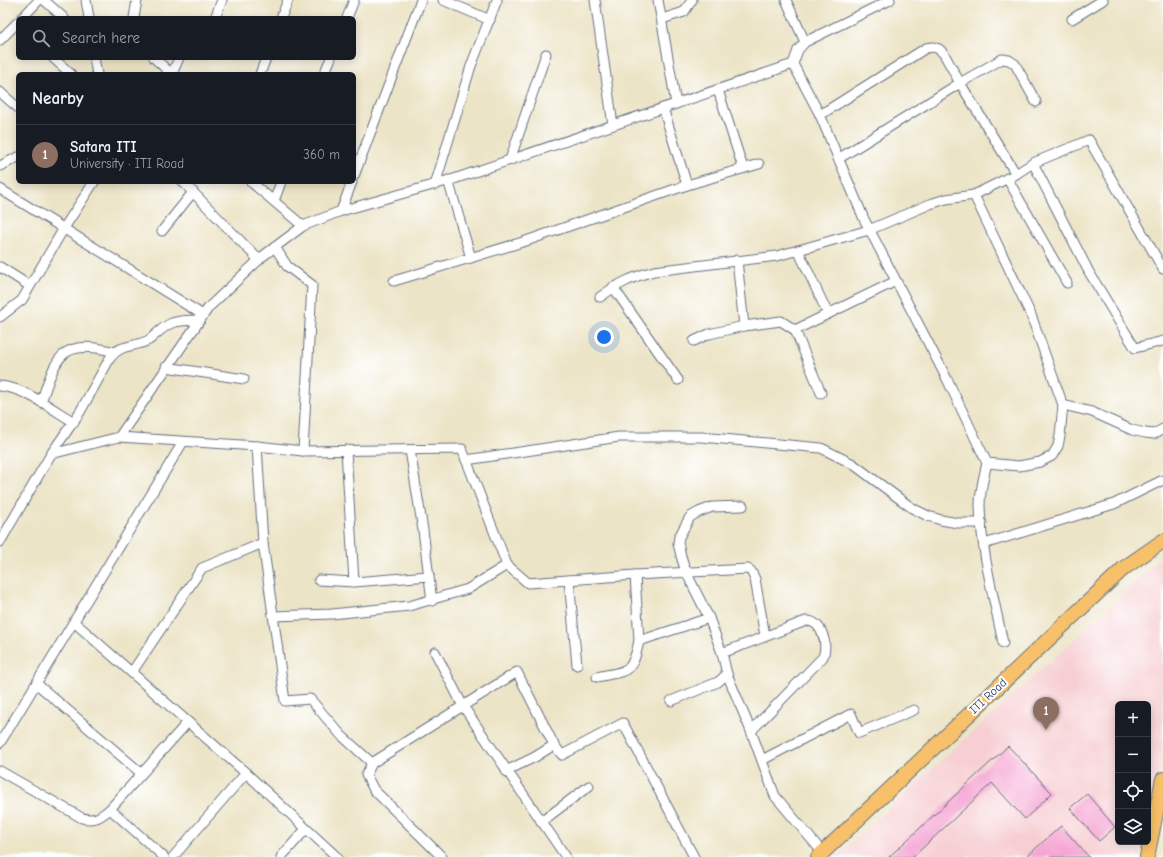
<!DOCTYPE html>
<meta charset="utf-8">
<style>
:root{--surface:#171b24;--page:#242831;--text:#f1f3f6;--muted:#9ea1a6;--line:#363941;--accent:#7c3aed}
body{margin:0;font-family:"Comic Neue",sans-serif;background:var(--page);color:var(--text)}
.controls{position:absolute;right:12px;bottom:12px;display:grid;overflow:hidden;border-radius:6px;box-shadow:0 2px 10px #0003}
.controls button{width:36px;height:36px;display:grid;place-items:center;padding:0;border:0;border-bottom:1px solid var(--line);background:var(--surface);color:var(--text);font:20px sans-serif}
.you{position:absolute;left:604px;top:337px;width:14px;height:14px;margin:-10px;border:3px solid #fff;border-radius:50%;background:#1a73e8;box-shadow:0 0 0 6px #1a73e833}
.badge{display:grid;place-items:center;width:26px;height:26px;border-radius:50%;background:var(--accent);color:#fff;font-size:13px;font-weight:700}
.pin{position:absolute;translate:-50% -33px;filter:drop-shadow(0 1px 2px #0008)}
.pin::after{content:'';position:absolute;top:21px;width:14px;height:12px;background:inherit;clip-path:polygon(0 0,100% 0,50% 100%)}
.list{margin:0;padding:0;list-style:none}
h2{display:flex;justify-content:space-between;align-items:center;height:52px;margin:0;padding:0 16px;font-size:17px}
h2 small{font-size:13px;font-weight:400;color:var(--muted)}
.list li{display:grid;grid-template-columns:26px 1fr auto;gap:12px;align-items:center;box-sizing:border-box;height:60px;padding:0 16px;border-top:1px solid var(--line)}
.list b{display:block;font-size:15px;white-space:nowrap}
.list p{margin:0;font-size:13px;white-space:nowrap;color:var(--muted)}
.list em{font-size:13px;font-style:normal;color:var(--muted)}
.icon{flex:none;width:22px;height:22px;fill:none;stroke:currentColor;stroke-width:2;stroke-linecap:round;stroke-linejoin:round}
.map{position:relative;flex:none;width:1163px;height:857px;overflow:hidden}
.search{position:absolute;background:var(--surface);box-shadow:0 2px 10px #0003;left:16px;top:16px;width:340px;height:44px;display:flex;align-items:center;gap:10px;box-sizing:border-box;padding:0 14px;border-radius:6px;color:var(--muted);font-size:15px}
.panel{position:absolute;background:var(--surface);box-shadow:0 2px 10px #0003;left:16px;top:72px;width:340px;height:112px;border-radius:6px}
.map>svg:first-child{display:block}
.built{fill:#f7cfd3}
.building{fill:#f5a6d3}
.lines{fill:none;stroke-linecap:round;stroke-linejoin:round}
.street-casing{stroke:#646e82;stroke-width:11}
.primary-casing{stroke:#646e82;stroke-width:16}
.street{stroke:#fff;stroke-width:9}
.primary{stroke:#f7c06b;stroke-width:14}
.labels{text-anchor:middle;stroke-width:4;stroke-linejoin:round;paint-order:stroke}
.street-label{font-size:12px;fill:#1b2f5e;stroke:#fff}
</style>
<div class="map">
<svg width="1163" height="857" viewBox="0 0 1163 857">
<rect width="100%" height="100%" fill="#fff"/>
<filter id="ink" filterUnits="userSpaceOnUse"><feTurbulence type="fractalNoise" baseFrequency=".025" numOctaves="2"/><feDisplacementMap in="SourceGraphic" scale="8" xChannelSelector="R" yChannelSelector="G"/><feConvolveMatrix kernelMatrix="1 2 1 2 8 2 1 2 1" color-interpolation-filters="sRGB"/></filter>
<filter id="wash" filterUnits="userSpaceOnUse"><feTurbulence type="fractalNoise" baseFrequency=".012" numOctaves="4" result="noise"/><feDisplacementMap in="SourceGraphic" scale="16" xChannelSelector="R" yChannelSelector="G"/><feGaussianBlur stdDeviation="0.9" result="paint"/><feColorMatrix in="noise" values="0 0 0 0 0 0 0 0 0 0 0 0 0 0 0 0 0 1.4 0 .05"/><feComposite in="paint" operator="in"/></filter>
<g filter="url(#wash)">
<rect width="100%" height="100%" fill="#ece4c6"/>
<!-- built -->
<path class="built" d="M 1163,555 L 1163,756 L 1148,822 L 1148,704 L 1118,704 L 1118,842 L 1143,842 L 1140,857 L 836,857 L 1103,613 Z"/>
<g id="blocks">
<!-- building -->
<g class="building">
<path d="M 1008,746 L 1052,793 L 1025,819 L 992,783 L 913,857 L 889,857 Z"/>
<path d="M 1087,794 L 1115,827 L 1099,841 L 1070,808 Z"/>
<path d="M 1061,826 L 1089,857 L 1026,857 Z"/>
</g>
</g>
</g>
<g filter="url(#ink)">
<use href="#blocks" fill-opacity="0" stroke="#646e82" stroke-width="1"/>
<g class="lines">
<!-- street casing -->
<g class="street-casing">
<g id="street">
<path d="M 44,0 L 64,18"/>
<path d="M 86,0 L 89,18"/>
<path d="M 443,0 L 490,20"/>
<path d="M 595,0 L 613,125"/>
<path d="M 658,0 L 676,104"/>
<path d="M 786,0 L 805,42"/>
<path d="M 22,18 L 39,0"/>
<path d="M 134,18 L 137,0"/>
<path d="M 215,18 L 222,0"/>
<path d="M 281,18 L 288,0"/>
<path d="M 347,18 L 354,0"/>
<path d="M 662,19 L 684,12 L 692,0"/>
<path d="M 1072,19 L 1103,0"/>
<path d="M 0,40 L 18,22"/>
<path d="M 53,58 L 71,74"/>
<path d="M 94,58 L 97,74"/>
<path d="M 154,58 L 172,74"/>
<path d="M 793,64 L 798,50 L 805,42 L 890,0"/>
<path d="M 172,74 L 179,58"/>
<path d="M 260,74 L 266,58"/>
<path d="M 324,74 L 331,58"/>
<path d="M 718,90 L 743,168"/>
<path d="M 0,92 L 18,108"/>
<path d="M 820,115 L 926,48 L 933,47 L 939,49 L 944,54 L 960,83 L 1016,174 L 1033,163 L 1089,272 L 1135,348 L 1163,341"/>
<path d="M 838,159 L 960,83 L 1002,59 L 1009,60 L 1015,64 L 1036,102"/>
<path d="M 510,160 L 546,54"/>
<path d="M 1033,163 L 1089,140 L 1163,269"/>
<path d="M 0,166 L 18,157"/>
<path d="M 354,176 L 421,0"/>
<path d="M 1007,178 L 1067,283"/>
<path d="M 448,180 L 471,258"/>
<path d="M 183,182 L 259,260"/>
<path d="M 251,182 L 303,226"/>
<path d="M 435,185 L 471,66 L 497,0"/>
<path d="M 687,185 L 759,164"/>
<path d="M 0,189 L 203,315"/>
<path d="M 274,201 L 281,182"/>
<path d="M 341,211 L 352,182"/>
<path d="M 162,231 L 193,192"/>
<path d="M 275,247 L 287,266 L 312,285 L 303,451 L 462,449 L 507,565 L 528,583 L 635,575 L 748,569 L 751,571 L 755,579 L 765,636"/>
<path d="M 798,250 L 828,314"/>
<path d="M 0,267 L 30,286"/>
<path d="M 394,281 L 526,241 L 687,185 L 663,108"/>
<path d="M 613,287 L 678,380"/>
<path d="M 600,297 C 618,284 632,277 654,271 L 777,256 L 869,230 L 930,204 L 946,199 L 974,195"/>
<path d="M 0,317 L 22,300 L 64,228 L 94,182"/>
<path d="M 744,326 L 781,321 L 795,330 L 896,281"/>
<path d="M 795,330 L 821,393"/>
<path d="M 694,341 L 709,334 L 744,326 L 737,260"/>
<path d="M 166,367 L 244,379"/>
<path d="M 0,386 C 25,388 52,409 74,422"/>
<path d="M 41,402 C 57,356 60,338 115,352"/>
<path d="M 1063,405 L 1092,412 L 1132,430 L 1145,433 L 1154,434 L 1163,429"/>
<path d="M 119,437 L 257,446 L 263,543"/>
<path d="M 257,446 L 303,451"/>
<path d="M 346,450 L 354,582"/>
<path d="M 410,450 L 423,530 L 432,601"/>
<path d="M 51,454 L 80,412 L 110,358 C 121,343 134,348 149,340 C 157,334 162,327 172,323 C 181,320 190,320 200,320"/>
<path d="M 466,460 L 619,437 L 701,437 L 821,448 L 853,464 L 912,508 L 928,516 L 941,520 L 958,523 L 982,523"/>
<path d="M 987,463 C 984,476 980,490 980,505 C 981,551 994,598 1003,643"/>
<path d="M 743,506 L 712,507 L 699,512 L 690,517 L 679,537 L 678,543 L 681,556 L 686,572 L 709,618 L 722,653 L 806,621 C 822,620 828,644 823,657 L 751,731 L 775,796 L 823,853"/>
<path d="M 0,542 L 51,454 L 119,437 L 209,307 L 263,256 L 303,226 L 341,211 L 454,179 L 793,64 L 820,115 L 864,219 L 948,381 L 987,463 L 1019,466 L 1040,462 L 1052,456 L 1058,446 L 1060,436 L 1063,405 L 1031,315 L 974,195 L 1016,174"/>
<path d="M 984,544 L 1114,504 L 1163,480"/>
<path d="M 635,575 L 639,641"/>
<path d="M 319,580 L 354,582 L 429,576"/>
<path d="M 569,580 L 577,665"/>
<path d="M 273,616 L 332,614 L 409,606 L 468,589 L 507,565"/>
<path d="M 74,622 L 246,773 L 337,857"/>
<path d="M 435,652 L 463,706 L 566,857"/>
<path d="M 132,672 L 202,568 L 263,543 L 285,701 L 310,699 L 341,735 L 372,763"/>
<path d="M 727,674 L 751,731"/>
<path d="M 597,677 C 629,670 632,674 639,641 L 709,618"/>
<path d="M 37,684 L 141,773"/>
<path d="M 671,701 L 718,682 L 727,674 L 722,653"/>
<path d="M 0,743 L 183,442"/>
<path d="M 762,760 L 851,714 L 859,733 L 914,710"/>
<path d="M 0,771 L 82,818 C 96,821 100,817 110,809"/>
<path d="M 506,771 L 535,757 L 554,745"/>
<path d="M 541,822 L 589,786"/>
<path d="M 164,857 L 110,809 L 188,722"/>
<path d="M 173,857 L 246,773"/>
<path d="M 281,857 L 306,829"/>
<path d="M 442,857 L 374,790 L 366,775 L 372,763 L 517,672 L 554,745 L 562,755 L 623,723 L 694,857"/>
</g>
</g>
<!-- primary casing -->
<g class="primary-casing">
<g id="primary">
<path d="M 818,857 L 1124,568 L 1163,541"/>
<path d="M 1147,857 L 1163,779"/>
</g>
</g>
<!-- street -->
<use href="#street" class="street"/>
<!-- primary -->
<use href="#primary" class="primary"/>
</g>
</g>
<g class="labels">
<!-- street labels -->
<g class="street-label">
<text transform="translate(988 696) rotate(-43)" y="4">ITI Road</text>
</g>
</g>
</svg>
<div class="controls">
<button>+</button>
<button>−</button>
<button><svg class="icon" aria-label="locate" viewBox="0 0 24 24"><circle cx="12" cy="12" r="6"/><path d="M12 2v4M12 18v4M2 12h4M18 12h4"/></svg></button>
<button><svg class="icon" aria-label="layers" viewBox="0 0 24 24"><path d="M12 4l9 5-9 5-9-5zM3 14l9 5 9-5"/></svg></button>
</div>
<div class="you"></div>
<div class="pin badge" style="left:1046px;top:730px;background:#8d6e63">1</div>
<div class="search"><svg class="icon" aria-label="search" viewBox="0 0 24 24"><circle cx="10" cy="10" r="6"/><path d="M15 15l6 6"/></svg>Search here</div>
<section class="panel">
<h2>Nearby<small></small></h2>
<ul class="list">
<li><span class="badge" style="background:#8d6e63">1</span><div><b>Satara ITI</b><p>University · ITI Road</p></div><em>360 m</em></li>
</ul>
</section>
</div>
